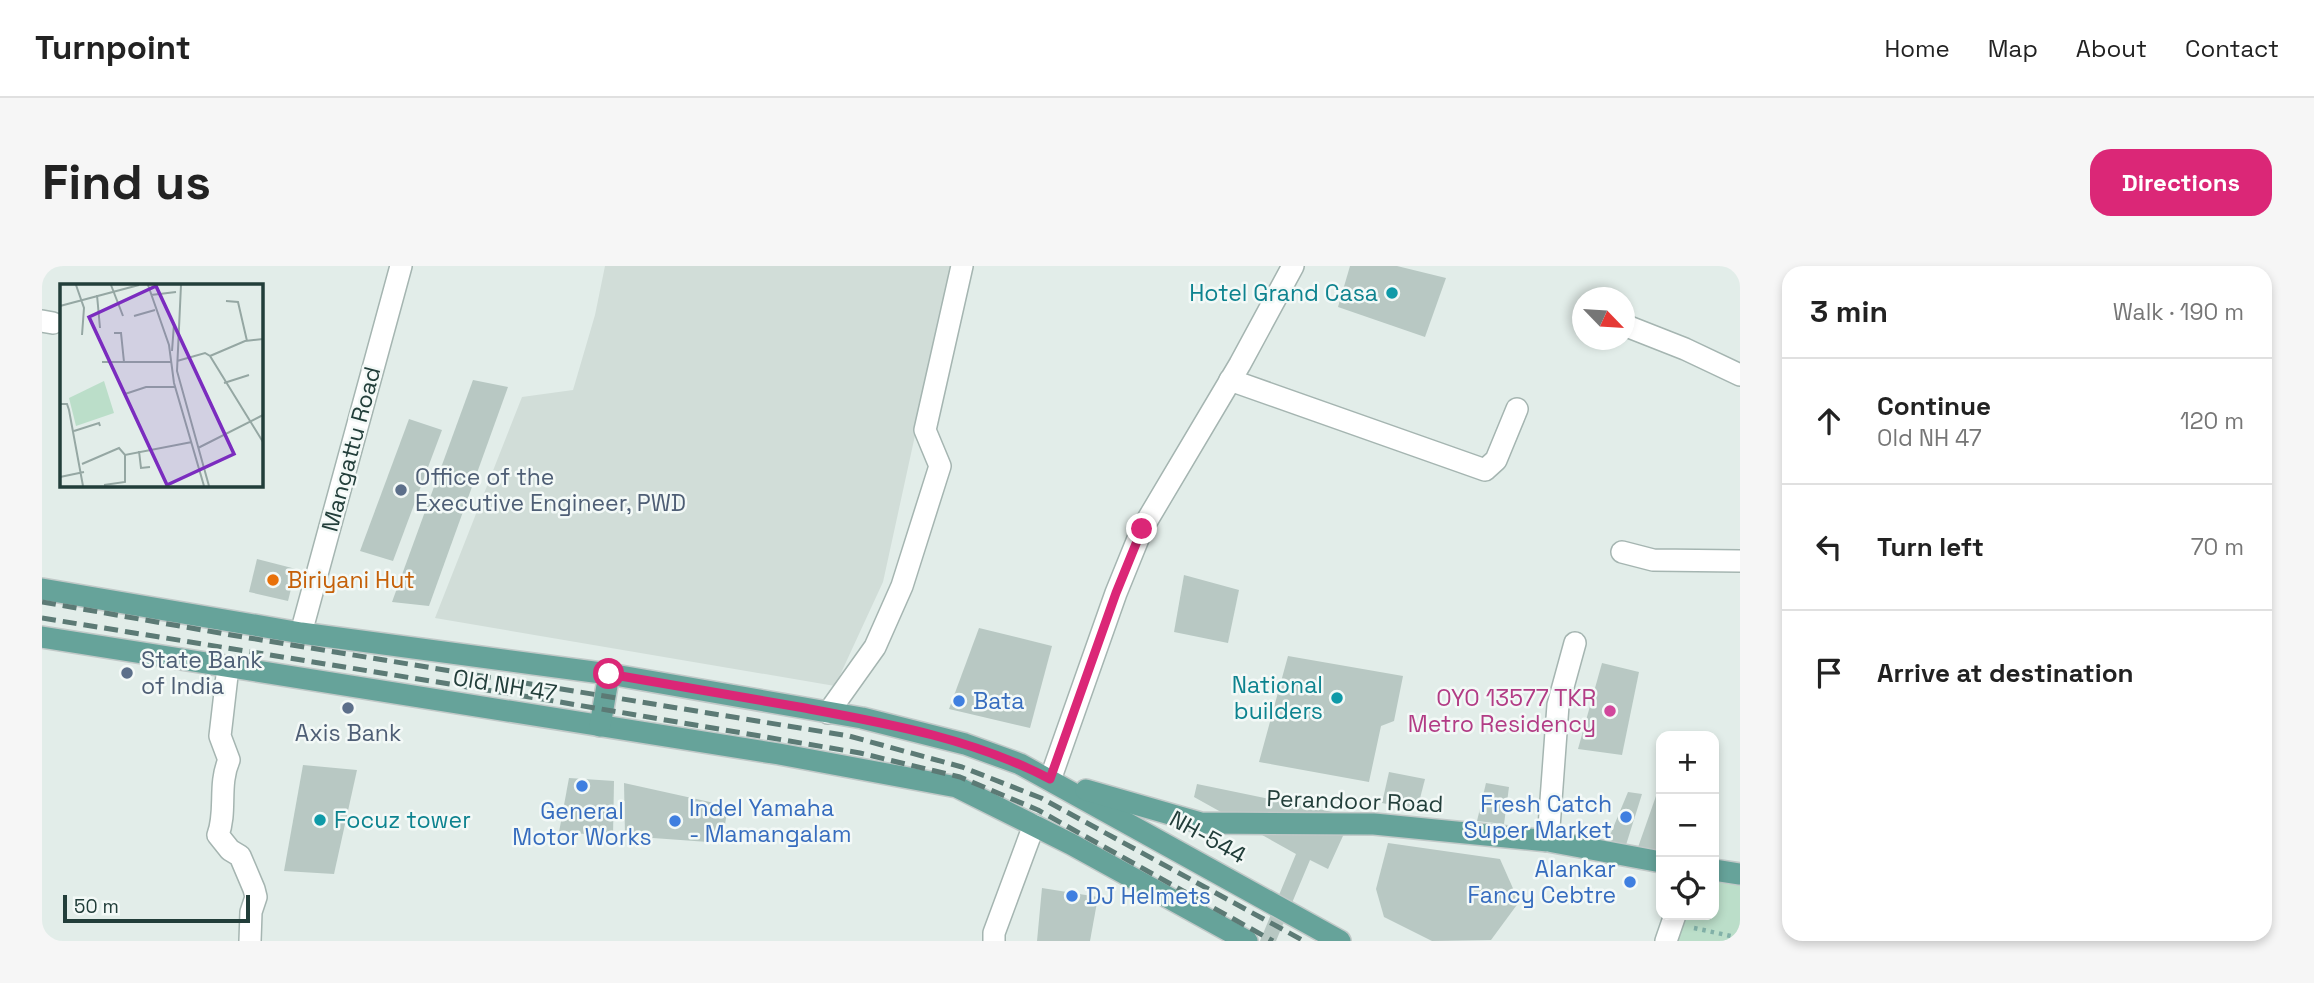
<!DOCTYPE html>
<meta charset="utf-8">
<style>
:root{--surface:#fff;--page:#f6f6f6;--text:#222;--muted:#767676;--line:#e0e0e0;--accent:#db2777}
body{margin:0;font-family:"Space Grotesk",sans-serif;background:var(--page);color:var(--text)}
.controls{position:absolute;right:21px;bottom:21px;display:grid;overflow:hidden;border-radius:14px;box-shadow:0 4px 10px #0003}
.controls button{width:63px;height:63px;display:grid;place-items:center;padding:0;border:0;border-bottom:2px solid var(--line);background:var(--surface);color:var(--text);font:35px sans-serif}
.compass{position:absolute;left:1530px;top:21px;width:63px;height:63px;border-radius:50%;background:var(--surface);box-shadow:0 4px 10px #0003;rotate:115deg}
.scale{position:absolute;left:21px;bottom:18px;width:187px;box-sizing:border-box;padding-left:7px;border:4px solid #223e3a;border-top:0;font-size:19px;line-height:24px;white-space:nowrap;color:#223e3a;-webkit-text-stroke:5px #f3f9f7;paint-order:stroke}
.stop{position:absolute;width:21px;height:21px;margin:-16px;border:5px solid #db2777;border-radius:50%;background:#fff}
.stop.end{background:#db2777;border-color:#fff;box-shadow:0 2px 7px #0008}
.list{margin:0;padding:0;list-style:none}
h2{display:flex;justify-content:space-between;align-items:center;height:91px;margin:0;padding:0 28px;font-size:30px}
h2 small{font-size:23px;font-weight:400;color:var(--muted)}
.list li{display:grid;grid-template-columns:46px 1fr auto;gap:21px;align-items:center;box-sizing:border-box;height:126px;padding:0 28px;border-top:2px solid var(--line)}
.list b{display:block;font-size:26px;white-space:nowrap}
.list p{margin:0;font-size:23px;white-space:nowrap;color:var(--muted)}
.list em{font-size:23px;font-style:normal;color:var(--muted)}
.icon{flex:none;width:38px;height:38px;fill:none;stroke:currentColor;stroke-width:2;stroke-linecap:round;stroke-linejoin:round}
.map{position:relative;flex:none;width:1698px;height:675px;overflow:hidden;border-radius:21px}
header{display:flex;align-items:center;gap:42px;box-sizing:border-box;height:98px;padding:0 35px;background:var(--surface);border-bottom:2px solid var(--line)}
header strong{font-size:33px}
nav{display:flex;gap:38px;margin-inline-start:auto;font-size:24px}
.intro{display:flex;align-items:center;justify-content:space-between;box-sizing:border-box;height:168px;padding:0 42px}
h1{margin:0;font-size:49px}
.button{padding:18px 32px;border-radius:21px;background:var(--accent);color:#fff;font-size:24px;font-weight:700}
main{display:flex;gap:42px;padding:0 42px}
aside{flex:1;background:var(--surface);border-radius:21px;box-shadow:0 4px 10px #0003}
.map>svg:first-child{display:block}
.built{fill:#d1ddd8}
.green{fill:#bbdec9}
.building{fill:#b8c8c3}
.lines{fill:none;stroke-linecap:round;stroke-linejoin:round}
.minor-casing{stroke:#a5b5b1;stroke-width:24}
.major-casing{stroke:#c1c9c8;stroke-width:24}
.path{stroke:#82b1a8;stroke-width:4.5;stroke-dasharray:3.5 5;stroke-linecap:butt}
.minor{stroke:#fff;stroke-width:21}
.major{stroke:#66a39a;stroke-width:21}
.rail{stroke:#5c7a75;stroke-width:5;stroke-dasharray:14 7;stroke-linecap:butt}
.route{stroke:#db2777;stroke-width:9}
.culture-dot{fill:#0f9aa8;stroke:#f3f9f7;stroke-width:2.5}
.service-dot{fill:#5c6f8a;stroke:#f3f9f7;stroke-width:2.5}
.food-dot{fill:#e8710a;stroke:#f3f9f7;stroke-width:2.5}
.shop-dot{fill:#3f7fe0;stroke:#f3f9f7;stroke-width:2.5}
.hotel-dot{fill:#d1479c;stroke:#f3f9f7;stroke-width:2.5}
.labels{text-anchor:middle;stroke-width:5;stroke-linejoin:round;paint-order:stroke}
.culture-label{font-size:23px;fill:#0d838f;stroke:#f3f9f7;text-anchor:end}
.street-label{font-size:23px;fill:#223e3a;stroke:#f3f9f7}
.service-label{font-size:23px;fill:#4e5e75;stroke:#f3f9f7;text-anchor:start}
.food-label{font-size:23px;fill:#c56008;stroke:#f3f9f7;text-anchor:start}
.hotel-label{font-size:23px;fill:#b23c85;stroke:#f3f9f7;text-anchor:end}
.shop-label{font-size:23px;fill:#366cbe;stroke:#f3f9f7;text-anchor:start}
.inset-road{fill:none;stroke:#95a7a3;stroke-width:2}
.view{fill:#7b2cbf;fill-opacity:0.15;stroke:#7b2cbf;stroke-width:3.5}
.inset-edge{fill:none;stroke:#223e3a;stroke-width:3.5}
</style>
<header>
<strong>Turnpoint</strong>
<nav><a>Home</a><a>Map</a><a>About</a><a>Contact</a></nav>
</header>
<div class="intro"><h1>Find us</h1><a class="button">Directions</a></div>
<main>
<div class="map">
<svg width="1698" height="675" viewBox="0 0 1698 675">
<rect width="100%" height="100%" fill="#e2ede9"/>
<!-- built -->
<path class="built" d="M 563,0 L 910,0 L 841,316 L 793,420 L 393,352 L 480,131 L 531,124 L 553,49 Z"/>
<!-- green -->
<path class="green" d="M 1672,607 L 1698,610 L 1698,675 L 1635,675 L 1644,649 L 1672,649 Z"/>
<!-- building -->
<g class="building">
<path d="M 1308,0 L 1355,0 L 1404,12 L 1383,71 L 1296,41 Z"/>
<path d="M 431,114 L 466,121 L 387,340 L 350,336 Z"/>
<path d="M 367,153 L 400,164 L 351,295 L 318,285 Z"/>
<path d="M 215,293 L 254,303 L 246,335 L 207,326 Z"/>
<path d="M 1142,309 L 1197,324 L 1186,377 L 1132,366 Z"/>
<path d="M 937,362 L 1010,380 L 988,462 L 907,443 Z"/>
<path d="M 1246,390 L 1361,410 L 1352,455 L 1339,460 L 1327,516 L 1217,496 Z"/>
<path d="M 1560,397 L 1597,406 L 1580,489 L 1536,483 Z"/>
<path d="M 261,499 L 315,504 L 292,608 L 242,605 Z"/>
<path d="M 1347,506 L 1383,513 L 1375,544 L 1340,537 Z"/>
<path d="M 527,512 L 572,515 L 571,570 L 517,566 Z"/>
<path d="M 582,517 L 686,540 L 680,577 L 583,570 Z"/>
<path d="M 1444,517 L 1467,521 L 1462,558 L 1435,555 Z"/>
<path d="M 1155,518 L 1310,550 L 1286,603 L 1268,594 L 1234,675 L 1218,675 L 1254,588 L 1152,531 Z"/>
<path d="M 1586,526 L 1600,528 L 1584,579 L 1566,574 Z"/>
<path d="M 1619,529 L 1619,582 L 1617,590 L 1594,587 L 1614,530 Z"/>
<path d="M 1346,577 L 1458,593 L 1477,636 L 1449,674 L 1390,675 L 1342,651 L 1334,623 Z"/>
<path d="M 1000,622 L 1056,631 L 1048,675 L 995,675 Z"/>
</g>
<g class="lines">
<!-- minor casing -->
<g class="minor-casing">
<g id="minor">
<path d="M 0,55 L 11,57"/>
<path d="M 1582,59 L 1643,83 L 1698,109"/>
<path d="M 1188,114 L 1443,204 L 1454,194 L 1475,143"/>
<path d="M 1580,286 L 1611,294 L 1698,295"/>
<path d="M 259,367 L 359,0"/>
<path d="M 186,401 L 178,470 L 187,494 C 176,519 185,545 176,569 L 188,584 L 198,590 L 212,623 L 214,631 L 209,646 L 208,675"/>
<path d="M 786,447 L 833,381 L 860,320 L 898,200 L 883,164 L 920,0"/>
<path d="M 1008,514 L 1074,327 L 1100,263 L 1198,98 L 1251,0"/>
<path d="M 1506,575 L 1516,439 L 1533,377"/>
<path d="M 952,675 L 952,667 L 992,559"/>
<path d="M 1624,675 L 1633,649"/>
</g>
</g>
<!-- major casing -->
<g class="major-casing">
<g id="major">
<path d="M 0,323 L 259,367 L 567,408 L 820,452 L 923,478 L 978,498 L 1298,675"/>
<path d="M 0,371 L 737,488 L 915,521 L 1029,578 L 1205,675"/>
<path d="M 558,460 L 567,408"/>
<path d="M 1044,524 L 1159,557 L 1332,558 L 1506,575 L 1619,596"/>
<path d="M 1672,604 L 1698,608"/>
</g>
</g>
<!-- path -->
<path class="path" d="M 1652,662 L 1698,672"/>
<!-- minor -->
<use href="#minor" class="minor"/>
<!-- major -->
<use href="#major" class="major"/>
<!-- rail -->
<g class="rail">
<path d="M 0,336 L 189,369 L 807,470 L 920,501 L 999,532 L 1262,675"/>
<path d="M 0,352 L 506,434 L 818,487 L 918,511 L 996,544 L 1231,675"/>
</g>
</g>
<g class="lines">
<!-- route -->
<path class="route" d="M 567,408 C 630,419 694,430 757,441 C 843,457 930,472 1008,513 L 1074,327 L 1100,263"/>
</g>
<!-- markers -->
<g class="culture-dot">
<circle cx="1350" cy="27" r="7"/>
<circle cx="1295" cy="432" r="7"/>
<circle cx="278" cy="554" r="7"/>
</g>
<g class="service-dot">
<circle cx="359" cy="224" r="7"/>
<circle cx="85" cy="407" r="7"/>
<circle cx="306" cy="442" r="7"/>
</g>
<circle class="food-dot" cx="231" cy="314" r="7"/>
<g class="shop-dot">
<circle cx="917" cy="435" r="7"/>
<circle cx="540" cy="520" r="7"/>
<circle cx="1584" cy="551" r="7"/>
<circle cx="633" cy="555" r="7"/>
<circle cx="1588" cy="616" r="7"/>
<circle cx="1030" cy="630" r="7"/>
</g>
<circle class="hotel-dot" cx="1568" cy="445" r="7"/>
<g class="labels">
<!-- culture labels -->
<g class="culture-label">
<text x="1336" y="35">Hotel Grand Casa</text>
<text x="1281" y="427">National<tspan x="1281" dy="26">builders</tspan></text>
<text x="292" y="562" text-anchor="start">Focuz tower</text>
</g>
<!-- street labels -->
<g class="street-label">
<text transform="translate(309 183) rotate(-75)" y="8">Mangattu Road</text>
<text transform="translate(463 419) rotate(9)" y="8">Old NH 47</text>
<text transform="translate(1313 535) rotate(2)" y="8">Perandoor Road</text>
<text transform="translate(1166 571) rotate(29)" y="8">NH-544</text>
</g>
<!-- service labels -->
<g class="service-label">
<text x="373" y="219">Office of the<tspan x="373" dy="26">Executive Engineer, PWD</tspan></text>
<text x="99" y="402">State Bank<tspan x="99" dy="26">of India</tspan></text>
<text x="306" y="475" text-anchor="middle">Axis Bank</text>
</g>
<!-- food labels -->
<g class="food-label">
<text x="245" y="322">Biriyani Hut</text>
</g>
<!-- hotel labels -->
<g class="hotel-label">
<text x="1554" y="440">OYO 13577 TKR<tspan x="1554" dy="26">Metro Residency</tspan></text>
</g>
<!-- shop labels -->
<g class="shop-label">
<text x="931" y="443">Bata</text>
<text x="1570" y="546" text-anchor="end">Fresh Catch<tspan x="1570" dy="26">Super Market</tspan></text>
<text x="647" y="550">Indel Yamaha<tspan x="647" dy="26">- Mamangalam</tspan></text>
<text x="540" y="553" text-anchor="middle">General<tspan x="540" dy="26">Motor Works</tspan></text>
<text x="1574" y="611" text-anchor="end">Alankar<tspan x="1574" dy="26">Fancy Cebtre</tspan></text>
<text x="1044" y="638">DJ Helmets</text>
</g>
</g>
<!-- overview -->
<g transform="translate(18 18)">
<rect width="203" height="203" fill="#e2ede9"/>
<path d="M 44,97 L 54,129 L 16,142 L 9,114 Z" fill="#bbdec9"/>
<path class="inset-road" d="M 16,1 L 24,24 L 22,51M 51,1 L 63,32M 88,1 L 109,61 L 114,99 L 144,202M 121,1 L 117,87 L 149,202M 37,11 L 40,44M 91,11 L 116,8M 166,17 L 178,18 L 187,57M 0,22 L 79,1M 74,32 L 95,26M 54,49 L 61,49 L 64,78M 112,67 L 114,40M 150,72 L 185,57 L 203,55M 117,77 L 145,69 L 150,72 L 203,158M 42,78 L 112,78M 164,99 L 189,91M 65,110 L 86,103 L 115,103M 0,120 L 7,120 L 9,126 L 23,202M 14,147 L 39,139 L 40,142M 138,164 L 203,131M 79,167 L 81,184 L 90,183M 22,180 L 59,164 L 65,171 L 132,158M 0,193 L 24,188M 44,201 L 65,198 L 65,171"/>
<path class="view" d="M 96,2 L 174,170 L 107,201 L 29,33 Z"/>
<rect width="203" height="203" class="inset-edge"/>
</g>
</svg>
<div class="controls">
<button>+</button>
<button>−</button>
<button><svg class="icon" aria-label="locate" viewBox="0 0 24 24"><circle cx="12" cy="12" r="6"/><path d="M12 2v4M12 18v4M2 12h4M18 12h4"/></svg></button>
</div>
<svg class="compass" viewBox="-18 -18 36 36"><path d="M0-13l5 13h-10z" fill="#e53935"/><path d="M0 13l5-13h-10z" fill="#767676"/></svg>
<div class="scale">50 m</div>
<div class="stop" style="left:567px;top:408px"></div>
<div class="stop end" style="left:1100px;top:263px"></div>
</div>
<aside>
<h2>3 min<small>Walk · 190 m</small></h2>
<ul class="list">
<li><svg class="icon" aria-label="ahead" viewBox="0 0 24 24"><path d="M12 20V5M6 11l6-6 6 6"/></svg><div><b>Continue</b><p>Old NH 47</p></div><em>120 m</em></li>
<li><svg class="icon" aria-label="left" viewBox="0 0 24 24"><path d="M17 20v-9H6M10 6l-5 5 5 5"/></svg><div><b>Turn left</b></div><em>70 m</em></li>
<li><svg class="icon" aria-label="arrive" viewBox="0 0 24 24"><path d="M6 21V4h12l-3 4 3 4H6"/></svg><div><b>Arrive at destination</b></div></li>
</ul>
</aside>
</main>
